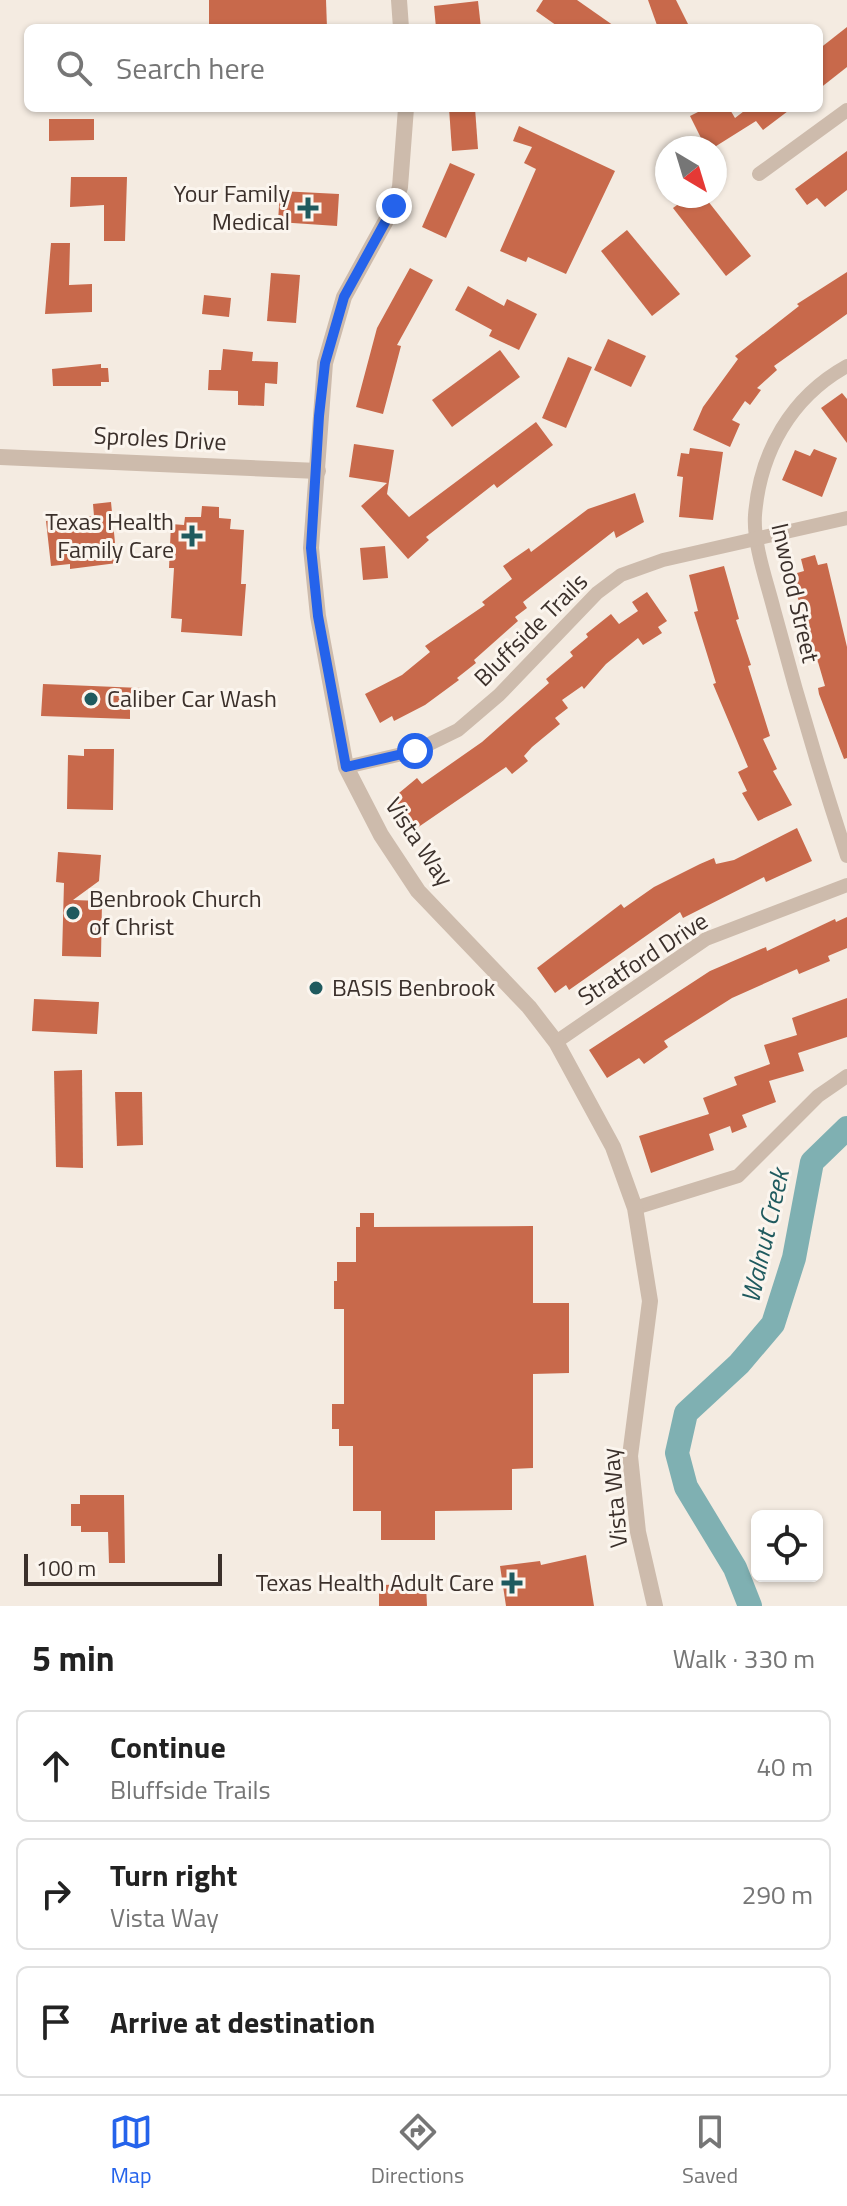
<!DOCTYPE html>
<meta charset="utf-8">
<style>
:root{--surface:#fff;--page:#f2f2f2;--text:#222;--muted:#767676;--line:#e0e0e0;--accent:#2563eb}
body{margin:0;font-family:"Titillium Web",sans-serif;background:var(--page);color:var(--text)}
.controls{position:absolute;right:24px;bottom:24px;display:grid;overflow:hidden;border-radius:12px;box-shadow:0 2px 6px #0004}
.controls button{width:72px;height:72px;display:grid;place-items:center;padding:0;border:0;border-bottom:2px solid var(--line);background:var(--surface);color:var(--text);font:40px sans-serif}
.compass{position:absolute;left:655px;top:136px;width:72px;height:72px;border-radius:50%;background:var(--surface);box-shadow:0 2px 6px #0004;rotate:142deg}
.scale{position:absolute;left:24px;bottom:20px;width:198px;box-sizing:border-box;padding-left:8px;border:4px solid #3b302b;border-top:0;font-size:22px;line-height:28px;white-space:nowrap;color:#3b302b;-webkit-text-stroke:6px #fbf5ee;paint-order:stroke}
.stop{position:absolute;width:24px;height:24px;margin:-18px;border:6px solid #2563eb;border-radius:50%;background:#fff}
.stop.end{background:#2563eb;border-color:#fff;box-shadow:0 2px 8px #0008}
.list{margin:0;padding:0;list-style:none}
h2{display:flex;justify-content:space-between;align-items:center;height:104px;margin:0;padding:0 32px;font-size:34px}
h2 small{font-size:26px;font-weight:400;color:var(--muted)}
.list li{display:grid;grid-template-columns:52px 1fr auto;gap:24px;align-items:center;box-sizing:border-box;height:112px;margin:0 16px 16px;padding:0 16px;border:2px solid var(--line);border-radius:12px}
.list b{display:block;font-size:30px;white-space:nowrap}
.list p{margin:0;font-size:26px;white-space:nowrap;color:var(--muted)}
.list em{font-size:26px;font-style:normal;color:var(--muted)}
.icon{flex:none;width:44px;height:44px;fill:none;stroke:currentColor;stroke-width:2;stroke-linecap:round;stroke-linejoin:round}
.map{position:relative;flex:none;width:847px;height:1606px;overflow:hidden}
.search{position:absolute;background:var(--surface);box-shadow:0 2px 6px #0004;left:24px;right:24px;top:24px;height:88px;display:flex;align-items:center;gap:20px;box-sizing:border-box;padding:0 28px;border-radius:12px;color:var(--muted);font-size:30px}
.sheet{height:488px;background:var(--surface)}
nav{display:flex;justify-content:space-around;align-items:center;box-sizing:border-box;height:112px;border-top:2px solid var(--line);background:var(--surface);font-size:22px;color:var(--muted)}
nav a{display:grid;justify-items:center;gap:4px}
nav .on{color:var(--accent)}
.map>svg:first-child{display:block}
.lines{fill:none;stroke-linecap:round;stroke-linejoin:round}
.river{stroke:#7fb0b2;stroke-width:24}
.building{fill:#c8694b}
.minor{stroke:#cdbbac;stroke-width:14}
.tertiary{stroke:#cdbbac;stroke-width:16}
.route{stroke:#2563eb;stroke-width:10}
.poi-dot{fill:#1f5a5e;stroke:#fbf5ee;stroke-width:3}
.labels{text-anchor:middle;stroke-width:6;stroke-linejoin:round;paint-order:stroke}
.poi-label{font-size:24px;fill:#3b302b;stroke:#fbf5ee;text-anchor:end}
.street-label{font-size:24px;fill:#3b302b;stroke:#fbf5ee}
.water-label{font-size:26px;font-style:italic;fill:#1f5a5e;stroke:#fbf5ee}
</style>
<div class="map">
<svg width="847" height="1606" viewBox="0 0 847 1606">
<rect width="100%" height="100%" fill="#f4ebe1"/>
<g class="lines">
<!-- river -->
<path class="river" d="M 750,1606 L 735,1568 L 686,1487 L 677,1453 L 686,1413 L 739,1364 L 773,1324 L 794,1258 L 812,1162 L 847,1128"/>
</g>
<!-- building -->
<g class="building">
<path d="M 209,0 L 326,0 L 327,28 L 209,28 Z"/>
<path d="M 543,0 L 577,0 L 617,28 L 560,28 L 536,11 Z"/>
<path d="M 648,0 L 676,0 L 690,28 L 658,28 Z"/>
<path d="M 478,1 L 481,28 L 436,28 L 434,6 Z"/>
<path d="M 847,27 L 847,67 L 819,89 L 819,49 Z"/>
<path d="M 449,108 L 475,108 L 478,149 L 452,151 Z"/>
<path d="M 696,108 L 729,108 L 735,118 L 748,108 L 792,108 L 763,130 L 756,121 L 713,148 L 706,148 L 690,116 L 698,112 Z"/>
<path d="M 49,119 L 94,119 L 94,140 L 49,141 Z"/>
<path d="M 519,126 L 615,171 L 566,274 L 528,257 L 526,262 L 500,251 L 536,169 L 524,163 L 532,147 L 513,141 Z"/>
<path d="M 847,151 L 847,190 L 825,207 L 817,198 L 807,205 L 795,189 Z"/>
<path d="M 450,163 L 475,174 L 446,238 L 422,227 Z"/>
<path d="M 71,177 L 127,177 L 125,241 L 104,241 L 104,205 L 70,207 Z"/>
<path d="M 280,191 L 339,194 L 337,226 L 278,222 Z"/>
<path d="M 689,196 L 704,196 L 751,256 L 726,276 L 673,208 Z"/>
<path d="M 627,230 L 680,294 L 652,316 L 601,251 Z"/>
<path d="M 51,243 L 70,243 L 69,285 L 92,284 L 92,312 L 45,314 Z"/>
<path d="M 410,268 L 433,280 L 397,345 L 401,346 L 383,414 L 356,407 L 377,328 Z"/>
<path d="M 847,272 L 847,314 L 774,366 L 777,370 L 757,388 L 761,390 L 750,405 L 745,401 L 732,420 L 740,424 L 730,447 L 693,430 L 703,407 L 738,359 L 735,356 L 799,306 L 797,304 Z"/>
<path d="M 271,273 L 300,275 L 296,323 L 267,321 Z"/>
<path d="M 468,286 L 504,306 L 507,299 L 537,314 L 519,350 L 489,336 L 492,330 L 455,310 Z"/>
<path d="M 204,295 L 231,298 L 229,317 L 202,314 Z"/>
<path d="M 608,339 L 646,356 L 631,387 L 594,370 Z"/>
<path d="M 223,349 L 253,352 L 252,361 L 278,362 L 277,384 L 265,383 L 264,406 L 238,405 L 238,391 L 208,390 L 209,370 L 221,370 Z"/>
<path d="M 500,350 L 520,377 L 452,427 L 432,400 Z"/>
<path d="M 568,357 L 592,367 L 566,428 L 542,418 Z"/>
<path d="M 101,364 L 101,368 L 108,368 L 109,382 L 101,382 L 101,386 L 53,386 L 52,369 Z"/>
<path d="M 842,393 L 847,399 L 847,443 L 821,408 Z"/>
<path d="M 536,422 L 553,445 L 497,488 L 494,484 L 426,537 L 429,540 L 408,559 L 361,506 L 387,483 L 349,477 L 354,444 L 394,450 L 387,494 L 409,517 Z"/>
<path d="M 690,448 L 723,452 L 713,520 L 679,517 L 683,477 L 677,476 L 681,453 L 689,454 Z"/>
<path d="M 814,449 L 837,458 L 822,497 L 782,480 L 795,450 L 810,456 Z"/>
<path d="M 635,493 L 644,522 L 616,538 L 614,531 L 523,602 L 527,608 L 515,617 L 518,621 L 474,660 L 476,663 L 457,678 L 459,680 L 425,705 L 394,721 L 392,716 L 380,723 L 365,694 L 402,675 L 430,652 L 425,646 L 485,605 L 482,602 L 512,579 L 503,566 L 529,548 L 531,552 L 588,509 Z"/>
<path d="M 111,502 L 117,563 L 70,569 L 70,564 L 51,566 L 46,521 L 94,516 L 93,504 Z"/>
<path d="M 202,506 L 219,507 L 219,518 L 231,519 L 230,529 L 244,530 L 241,584 L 246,584 L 242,636 L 181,632 L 182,619 L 171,618 L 174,568 L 169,568 L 171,524 L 184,525 L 185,517 L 201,517 Z"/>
<path d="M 385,546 L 388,578 L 363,580 L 360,548 Z"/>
<path d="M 815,555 L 818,565 L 827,563 L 847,647 L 847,758 L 844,759 L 819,694 L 818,688 L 825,686 L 818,662 L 814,663 L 806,635 L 810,634 L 790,575 L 804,571 L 801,559 Z"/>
<path d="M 724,566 L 739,619 L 736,620 L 751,665 L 748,666 L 770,736 L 763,739 L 777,769 L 773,771 L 792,805 L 758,821 L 742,793 L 747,791 L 738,772 L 748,767 L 713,684 L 716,683 L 694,612 L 698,611 L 689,575 Z"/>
<path d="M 647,592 L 667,621 L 658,627 L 662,633 L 643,645 L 638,638 L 606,664 L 584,689 L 582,686 L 562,700 L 568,708 L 555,718 L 560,724 L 532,747 L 524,756 L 528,761 L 512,774 L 506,767 L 417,828 L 393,798 L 417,778 L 422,784 L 482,742 L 549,683 L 546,679 L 573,656 L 570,652 L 588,637 L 586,634 L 611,614 L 619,624 L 638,611 L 632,602 Z"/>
<path d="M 43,684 L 141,688 L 140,707 L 130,707 L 130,719 L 41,716 Z"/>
<path d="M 84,749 L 114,749 L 113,810 L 67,809 L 68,755 L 84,756 Z"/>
<path d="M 797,828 L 812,861 L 766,882 L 764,877 L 683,918 L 680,912 L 569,990 L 566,985 L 555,993 L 537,968 L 621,904 L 624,908 L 654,887 L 700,864 L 714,858 L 716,864 L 734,860 Z"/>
<path d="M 58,852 L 101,855 L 99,881 L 73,900 L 102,901 L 101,957 L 62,956 L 64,883 L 56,882 Z"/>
<path d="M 847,917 L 847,948 L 828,956 L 830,961 L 799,974 L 797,969 L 732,998 L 664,1041 L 668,1047 L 644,1064 L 639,1058 L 607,1078 L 589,1050 L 710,971 L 766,947 L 767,951 L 835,919 L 836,922 Z"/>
<path d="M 847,998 L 847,1037 L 798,1053 L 804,1071 L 769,1081 L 776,1102 L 742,1115 L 747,1127 L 732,1133 L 730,1126 L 709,1134 L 714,1150 L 651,1173 L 639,1136 L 709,1114 L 703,1098 L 737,1085 L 734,1077 L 770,1064 L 764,1045 L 797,1035 L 792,1018 Z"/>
<path d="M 34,999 L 99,1002 L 97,1034 L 32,1031 Z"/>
<path d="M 82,1070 L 83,1168 L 56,1167 L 54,1071 Z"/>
<path d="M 115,1092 L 142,1092 L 143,1145 L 117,1146 Z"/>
<path d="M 360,1213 L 374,1213 L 374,1227 L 533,1226 L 533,1303 L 569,1303 L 569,1373 L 533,1374 L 533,1468 L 512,1469 L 512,1510 L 435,1511 L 435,1540 L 381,1540 L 381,1511 L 353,1511 L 353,1446 L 339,1446 L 339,1429 L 332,1429 L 332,1404 L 344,1404 L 344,1309 L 334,1309 L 334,1281 L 337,1281 L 337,1262 L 356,1262 L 356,1227 L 360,1227 Z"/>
<path d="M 80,1495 L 124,1495 L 125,1563 L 109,1563 L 108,1532 L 81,1532 L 81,1526 L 71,1526 L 71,1504 L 80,1504 Z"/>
<path d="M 586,1555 L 594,1606 L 506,1606 L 500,1566 L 540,1561 L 541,1565 Z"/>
<path d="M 426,1584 L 427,1606 L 379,1606 L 379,1585 Z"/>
</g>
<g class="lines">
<!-- minor -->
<g class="minor">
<path d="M 759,174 L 847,110"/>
<path d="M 847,366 C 791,397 760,452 755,515 C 753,544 767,582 774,610 C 796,693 820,774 847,856"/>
<path d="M 346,767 L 415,751 L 458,730 L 499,695 L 597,593 L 621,575 L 663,560 L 847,518"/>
<path d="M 556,1042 L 706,939 L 847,885"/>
<path d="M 635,1208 L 738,1176 L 818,1096 L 847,1076"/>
</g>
<!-- tertiary -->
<g class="tertiary">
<path d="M 399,0 L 401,28"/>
<path d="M 406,108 L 400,187 L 394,206 L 344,297 L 325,363 L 311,548 L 318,616 L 346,767 L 381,835 L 418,891 L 529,1007 L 556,1042 L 613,1147 L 635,1208 L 650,1301 L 630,1456 L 638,1532 L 655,1606"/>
<path d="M 0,457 L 318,471"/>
</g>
</g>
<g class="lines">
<!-- route -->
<path class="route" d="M 394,206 L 344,297 L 325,363 L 319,416 L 311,548 L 318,616 L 346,767 L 415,751"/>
</g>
<!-- markers -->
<g class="poi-dot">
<path d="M304 196h8v8h8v8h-8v8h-8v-8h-8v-8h8z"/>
<path d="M188 524h8v8h8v8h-8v8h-8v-8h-8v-8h8z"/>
<circle cx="91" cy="699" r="8"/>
<circle cx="73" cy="913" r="8"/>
<circle cx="316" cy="988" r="8"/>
<path d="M508 1571h8v8h8v8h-8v8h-8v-8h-8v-8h8z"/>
</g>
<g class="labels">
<!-- poi labels -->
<g class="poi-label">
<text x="290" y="202">Your Family<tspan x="290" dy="28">Medical</tspan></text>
<text x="174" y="530">Texas Health<tspan x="174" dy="28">Family Care</tspan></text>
<text x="107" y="707" text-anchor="start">Caliber Car Wash</text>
<text x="89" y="907" text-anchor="start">Benbrook Church<tspan x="89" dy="28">of Christ</tspan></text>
<text x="332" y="996" text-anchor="start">BASIS Benbrook</text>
<text x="494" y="1591">Texas Health Adult Care</text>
</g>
<!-- street labels -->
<g class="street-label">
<text transform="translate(160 439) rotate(3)" y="8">Sproles Drive</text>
<text transform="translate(795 593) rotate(77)" y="8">Inwood Street</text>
<text transform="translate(531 630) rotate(-45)" y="8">Bluffside Trails</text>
<text transform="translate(419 842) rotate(56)" y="8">Vista Way</text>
<text transform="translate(643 959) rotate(-33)" y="8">Stratford Drive</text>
<text transform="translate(615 1498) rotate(-95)" y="8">Vista Way</text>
</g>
<!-- water labels -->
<g class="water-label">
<text transform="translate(765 1236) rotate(-77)" y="9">Walnut Creek</text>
</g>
</g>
</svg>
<div class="controls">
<button><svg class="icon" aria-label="locate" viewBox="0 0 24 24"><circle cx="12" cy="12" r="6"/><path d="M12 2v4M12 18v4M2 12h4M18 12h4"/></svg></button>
</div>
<svg class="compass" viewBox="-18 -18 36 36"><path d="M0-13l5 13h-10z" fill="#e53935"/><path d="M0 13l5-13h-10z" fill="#767676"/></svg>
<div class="scale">100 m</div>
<div class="stop" style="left:415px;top:751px"></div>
<div class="stop end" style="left:394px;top:206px"></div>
<div class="search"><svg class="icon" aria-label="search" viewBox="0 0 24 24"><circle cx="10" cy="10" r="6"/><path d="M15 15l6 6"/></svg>Search here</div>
</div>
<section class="sheet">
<h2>5 min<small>Walk · 330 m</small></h2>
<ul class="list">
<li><svg class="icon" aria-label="ahead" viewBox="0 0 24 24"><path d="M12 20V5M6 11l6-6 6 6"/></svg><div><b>Continue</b><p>Bluffside Trails</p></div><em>40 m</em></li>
<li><svg class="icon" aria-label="right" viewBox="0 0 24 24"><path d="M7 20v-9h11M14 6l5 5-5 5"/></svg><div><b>Turn right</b><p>Vista Way</p></div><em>290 m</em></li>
<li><svg class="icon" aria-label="arrive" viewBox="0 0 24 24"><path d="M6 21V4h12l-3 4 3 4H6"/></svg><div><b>Arrive at destination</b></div></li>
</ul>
</section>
<nav>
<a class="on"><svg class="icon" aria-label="map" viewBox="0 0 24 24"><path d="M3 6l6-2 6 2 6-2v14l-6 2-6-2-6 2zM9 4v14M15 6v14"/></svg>Map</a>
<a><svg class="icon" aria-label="directions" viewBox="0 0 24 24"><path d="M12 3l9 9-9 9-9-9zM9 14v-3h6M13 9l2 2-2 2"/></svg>Directions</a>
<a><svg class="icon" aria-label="saved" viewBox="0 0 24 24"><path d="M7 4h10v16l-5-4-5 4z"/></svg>Saved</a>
</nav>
